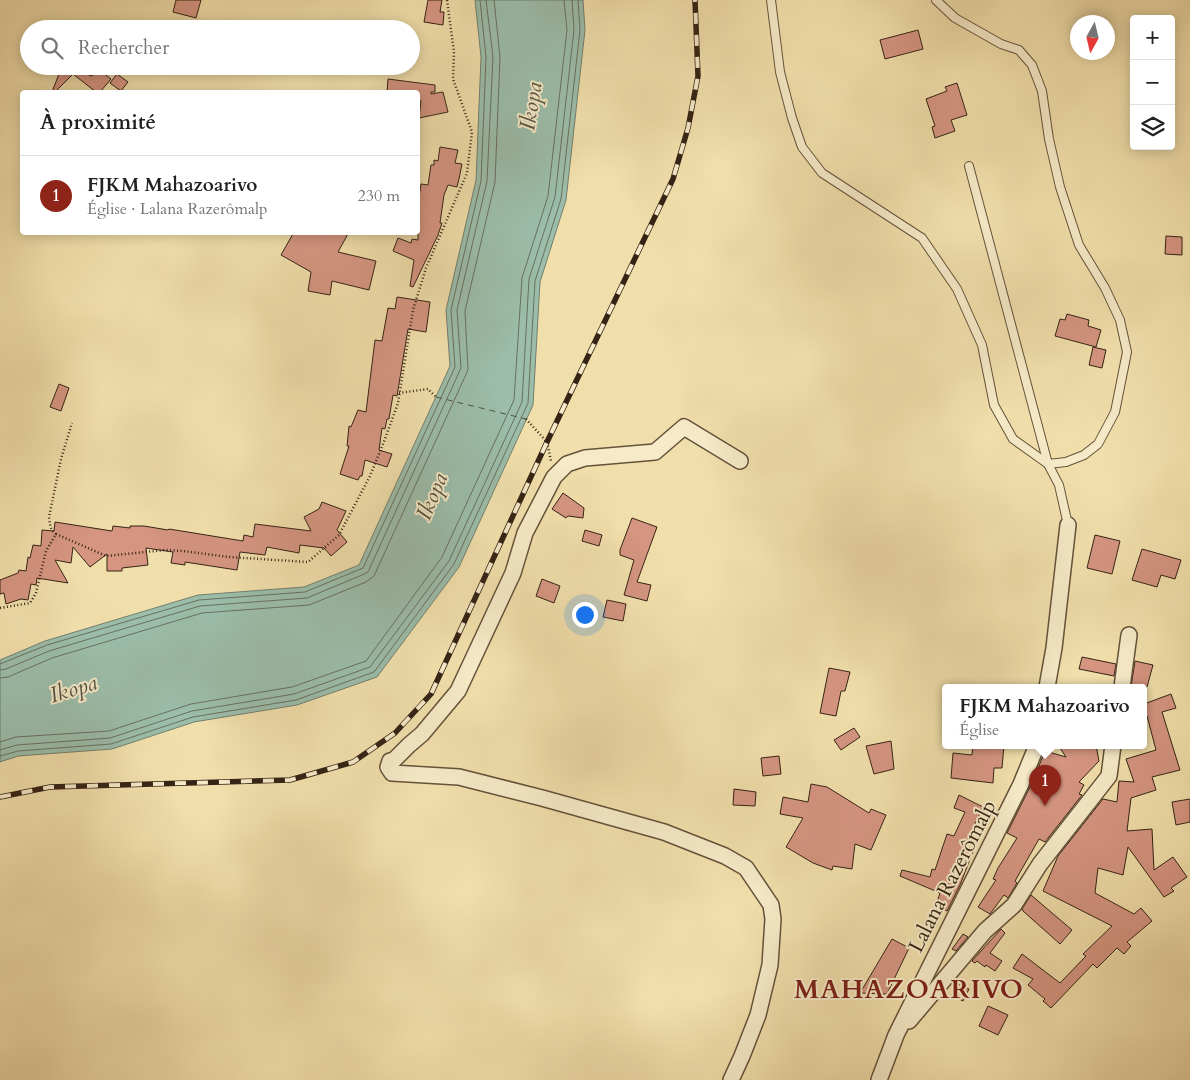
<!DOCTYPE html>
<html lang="fr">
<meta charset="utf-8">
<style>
:root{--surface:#fff;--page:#f2f2f2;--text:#202124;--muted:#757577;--line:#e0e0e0;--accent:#8f2418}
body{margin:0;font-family:Cardo,serif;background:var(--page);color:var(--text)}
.controls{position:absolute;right:15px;top:15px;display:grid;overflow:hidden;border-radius:5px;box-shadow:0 2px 12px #0003}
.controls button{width:45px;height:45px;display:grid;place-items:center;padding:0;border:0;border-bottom:1px solid var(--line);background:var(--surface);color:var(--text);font:25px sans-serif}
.compass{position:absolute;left:1070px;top:15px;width:45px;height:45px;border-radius:50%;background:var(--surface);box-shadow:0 2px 12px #0003;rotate:188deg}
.you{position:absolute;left:584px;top:614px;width:18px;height:18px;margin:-12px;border:4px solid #fff;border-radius:50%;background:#1a73e8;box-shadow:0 0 0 8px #1a73e833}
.badge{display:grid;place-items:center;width:32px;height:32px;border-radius:50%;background:var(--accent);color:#fff;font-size:16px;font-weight:700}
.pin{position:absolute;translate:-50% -41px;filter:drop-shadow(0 1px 2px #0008)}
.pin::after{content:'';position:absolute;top:26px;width:18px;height:15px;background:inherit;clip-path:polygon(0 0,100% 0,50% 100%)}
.popup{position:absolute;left:942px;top:684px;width:205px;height:65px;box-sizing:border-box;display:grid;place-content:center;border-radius:5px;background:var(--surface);filter:drop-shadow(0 1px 4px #0005);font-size:16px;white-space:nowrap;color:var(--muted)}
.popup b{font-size:19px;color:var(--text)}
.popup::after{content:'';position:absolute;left:50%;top:100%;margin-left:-10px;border:10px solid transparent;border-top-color:var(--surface)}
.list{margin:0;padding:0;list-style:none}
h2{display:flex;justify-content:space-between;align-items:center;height:65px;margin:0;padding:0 20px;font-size:21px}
h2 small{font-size:16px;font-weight:400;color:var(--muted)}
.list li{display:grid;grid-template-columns:32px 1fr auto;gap:15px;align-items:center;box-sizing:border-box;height:80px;padding:0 20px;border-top:1px solid var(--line)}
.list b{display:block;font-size:19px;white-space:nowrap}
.list p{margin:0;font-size:16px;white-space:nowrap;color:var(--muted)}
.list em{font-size:16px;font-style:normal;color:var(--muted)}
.icon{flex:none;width:28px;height:28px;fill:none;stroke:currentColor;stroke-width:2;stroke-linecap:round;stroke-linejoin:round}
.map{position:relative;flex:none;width:1190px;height:1080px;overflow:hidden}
.search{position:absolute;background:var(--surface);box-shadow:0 2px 12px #0003;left:20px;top:20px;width:400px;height:55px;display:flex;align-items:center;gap:12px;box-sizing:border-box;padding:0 18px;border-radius:28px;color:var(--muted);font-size:19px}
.panel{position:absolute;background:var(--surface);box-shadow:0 2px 12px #0003;left:20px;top:90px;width:400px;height:145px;border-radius:5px}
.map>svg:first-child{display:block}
.water{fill:#9bbdaa;stroke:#727f6e}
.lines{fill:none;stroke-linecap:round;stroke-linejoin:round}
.shore{stroke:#687060;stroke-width:1}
.ferry{stroke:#545142;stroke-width:1;stroke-dasharray:6 5;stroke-linecap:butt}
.building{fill:#d59581;stroke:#352315}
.service-casing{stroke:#64523a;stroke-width:10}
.minor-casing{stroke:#64523a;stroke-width:18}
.path{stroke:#352315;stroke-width:2.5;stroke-dasharray:1 2.5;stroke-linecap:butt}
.service{stroke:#f6eac8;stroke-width:8}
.minor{stroke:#f6eac8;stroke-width:15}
.rail-casing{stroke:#352315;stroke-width:5.5}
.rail{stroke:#f6eac8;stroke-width:4;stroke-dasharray:11;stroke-linecap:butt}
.labels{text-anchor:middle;stroke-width:4;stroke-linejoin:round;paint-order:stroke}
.street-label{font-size:21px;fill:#352315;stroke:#f6eac8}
.water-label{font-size:22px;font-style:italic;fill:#545142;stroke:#f6eac8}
.district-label{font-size:26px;font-weight:bold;letter-spacing:1px;fill:#7a1f14;stroke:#f6eac8}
</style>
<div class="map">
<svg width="1190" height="1080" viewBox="0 0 1190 1080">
<rect width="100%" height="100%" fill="#f1dfab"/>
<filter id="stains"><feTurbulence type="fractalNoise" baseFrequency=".004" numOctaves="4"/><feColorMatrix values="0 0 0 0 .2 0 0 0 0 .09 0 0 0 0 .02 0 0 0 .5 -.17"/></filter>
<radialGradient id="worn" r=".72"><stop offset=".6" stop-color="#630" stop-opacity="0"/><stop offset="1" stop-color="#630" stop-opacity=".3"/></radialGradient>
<!-- water -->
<path class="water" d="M 475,0 L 583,0 L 585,30 L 566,200 L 540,282 L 533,405 L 459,567 L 377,677 L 297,705 L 194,722 L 112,749 L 18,756 L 0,762 L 0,660 L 45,641 L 198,595 L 304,587 L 359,565 L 450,366 L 446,310 L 476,180 L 481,57 Z"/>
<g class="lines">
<!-- shore -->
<g class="shore">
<path d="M 0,664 L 47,645 L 199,600 L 305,592 L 363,568 L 455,367 L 451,310 L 481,181 L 486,57 L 480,0"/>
<path d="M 0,670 L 6,669 L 49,651 L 200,606 L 307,598 L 362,575 L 368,572 L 461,368 L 457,310 L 487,181 L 493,57 L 486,0"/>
<path d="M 0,678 L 8,677 L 52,658 L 202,613 L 309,605 L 366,582 L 374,576 L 468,370 L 465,311 L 495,182 L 500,57 L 494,0"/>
<path d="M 0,742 L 16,737 L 109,731 L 191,704 L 292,687 L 366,661 L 442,557 L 514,400 L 522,278 L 548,196 L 567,30 L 564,0"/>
<path d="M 0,750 L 17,745 L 110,738 L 192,711 L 294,694 L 370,667 L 449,561 L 522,402 L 529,279 L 555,197 L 574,30 L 572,0"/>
<path d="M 0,756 L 18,751 L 111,744 L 193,717 L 296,700 L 374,672 L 454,564 L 528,403 L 535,281 L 561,199 L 580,30 L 578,0"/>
</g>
<!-- ferry -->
<path class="ferry" d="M 436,397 L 526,419"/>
</g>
<!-- building -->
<g class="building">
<path d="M 176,0 L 201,0 L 196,18 L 173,12 Z"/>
<path d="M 428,0 L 442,0 L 440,12 L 444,12 L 443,25 L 424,22 Z"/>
<path d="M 918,30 L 923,49 L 885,59 L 880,40 Z"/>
<path d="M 62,66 L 92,76 L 98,69 L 111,79 L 100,92 L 96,92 L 73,74 L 55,92 L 52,92 Z"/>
<path d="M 117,74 L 128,82 L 121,91 L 110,83 Z"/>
<path d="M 388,79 L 435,85 L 435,92 L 431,92 L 431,94 L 443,92 L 448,112 L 419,118 L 421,101 L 418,101 L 418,92 L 387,92 Z"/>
<path d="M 957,83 L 967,115 L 951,120 L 955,131 L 935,138 L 932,127 L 935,126 L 926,99 L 947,91 L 945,87 Z"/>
<path d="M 440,147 L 458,150 L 455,163 L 462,164 L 459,179 L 457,187 L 448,185 L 444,195 L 440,223 L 442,223 L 438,235 L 413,287 L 410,286 L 414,260 L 393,251 L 398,238 L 411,243 L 412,239 L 418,240 L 418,204 L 421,184 L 428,185 L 431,165 L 434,165 L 434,160 L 438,161 Z"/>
<path d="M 294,232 L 349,232 L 338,252 L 376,261 L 369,290 L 332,281 L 330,295 L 308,291 L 311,272 L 281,255 Z"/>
<path d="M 1166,236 L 1182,237 L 1182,255 L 1165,254 Z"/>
<path d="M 397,297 L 430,302 L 426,332 L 408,329 L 397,396 L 393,395 L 389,419 L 387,419 L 385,429 L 382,428 L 379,450 L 392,454 L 387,467 L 365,460 L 362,476 L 360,476 L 358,480 L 340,474 L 349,446 L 347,446 L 349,426 L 351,427 L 358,410 L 366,412 L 375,340 L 382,341 L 388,308 L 395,309 Z"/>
<path d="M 1067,314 L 1089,320 L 1088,326 L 1101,330 L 1096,347 L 1055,336 L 1060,319 L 1065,320 Z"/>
<path d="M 1093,347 L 1106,350 L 1102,368 L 1089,365 Z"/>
<path d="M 59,384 L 69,388 L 61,411 L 50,407 Z"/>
<path d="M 563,493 L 584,508 L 583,518 L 568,516 L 566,518 L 552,509 Z"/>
<path d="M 322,502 L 346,511 L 337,530 L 347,542 L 331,556 L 324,548 L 300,545 L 299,553 L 267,547 L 265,555 L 240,552 L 237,570 L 185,562 L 185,565 L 171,563 L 173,552 L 146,548 L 148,565 L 122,568 L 122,571 L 107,571 L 107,554 L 90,567 L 73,547 L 71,563 L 55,560 L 68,583 L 37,578 L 36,585 L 31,584 L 28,600 L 21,599 L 6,604 L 4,593 L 0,594 L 0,580 L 18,573 L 19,570 L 26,571 L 28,557 L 30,558 L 33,545 L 41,546 L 42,530 L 54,531 L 55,522 L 112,531 L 113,526 L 130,528 L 130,526 L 144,526 L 168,530 L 169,529 L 243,541 L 244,535 L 253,537 L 255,524 L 311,531 L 304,517 L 319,509 Z"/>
<path d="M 632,518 L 657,527 L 637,582 L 651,585 L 647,601 L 624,595 L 634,560 L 620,555 L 620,550 Z"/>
<path d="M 585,530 L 602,535 L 599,546 L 582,541 Z"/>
<path d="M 1095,535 L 1120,541 L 1112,574 L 1087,568 Z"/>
<path d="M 1142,549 L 1181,560 L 1175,579 L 1161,575 L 1157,587 L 1132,580 Z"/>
<path d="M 542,579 L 560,586 L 554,603 L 536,596 Z"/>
<path d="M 607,600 L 626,604 L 623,621 L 603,617 Z"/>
<path d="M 1082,657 L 1116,664 L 1114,676 L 1079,669 Z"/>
<path d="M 1135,661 L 1153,665 L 1147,687 L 1131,687 Z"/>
<path d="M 829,668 L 850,672 L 845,691 L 841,691 L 836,716 L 820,713 Z"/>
<path d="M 1171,694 L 1176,708 L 1162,712 L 1180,770 L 1152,777 L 1156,790 L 1131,798 L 1127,831 L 1152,829 L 1154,870 L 1173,857 L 1187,877 L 1171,888 L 1174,891 L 1164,897 L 1128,847 L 1123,875 L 1098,868 L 1095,893 L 1134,914 L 1141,908 L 1152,921 L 1127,942 L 1131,946 L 1124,954 L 1117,948 L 1097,968 L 1093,964 L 1051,1008 L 1043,1001 L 1045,999 L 1028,985 L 1033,979 L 1013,968 L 1022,954 L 1060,983 L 1086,956 L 1083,954 L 1112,926 L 1043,891 L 1058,856 L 1103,799 L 1117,802 L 1119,781 L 1134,782 L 1126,759 L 1156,750 L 1147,716 L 1144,716 L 1144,704 Z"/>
<path d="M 854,728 L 860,737 L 841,750 L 834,740 Z"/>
<path d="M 891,741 L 894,769 L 874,774 L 866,746 Z"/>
<path d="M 973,745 L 1004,745 L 1002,768 L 994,768 L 993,783 L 951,778 L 953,753 L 972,755 Z"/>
<path d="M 1058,745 L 1096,745 L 1099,761 L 1079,782 L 1084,785 L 1079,794 L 1082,795 L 1045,842 L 1039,839 L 1015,881 L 1017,883 L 1008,898 L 1004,895 L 990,914 L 978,907 L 996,880 L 993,879 L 998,868 L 1017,838 L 1007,833 L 1032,783 L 1045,751 L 1066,757 Z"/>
<path d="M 779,756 L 781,774 L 763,776 L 761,758 Z"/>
<path d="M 811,784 L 827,787 L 869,813 L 871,809 L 886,815 L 871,850 L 855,844 L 852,869 L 833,866 L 832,870 L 813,863 L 786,847 L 803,818 L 780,814 L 783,797 L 808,802 Z"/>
<path d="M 734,789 L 756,792 L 755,806 L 733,805 Z"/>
<path d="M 959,795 L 983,807 L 964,847 L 974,849 L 960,885 L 947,911 L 936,905 L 940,893 L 900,876 L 902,870 L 930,877 L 932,869 L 935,870 L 947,834 L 954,836 L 965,812 L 954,808 Z"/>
<path d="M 1190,799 L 1190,822 L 1176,825 L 1172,802 Z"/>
<path d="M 1031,895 L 1072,930 L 1060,944 L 1023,911 L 1022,909 Z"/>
<path d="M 1001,929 L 1005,933 L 990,953 L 1002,961 L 995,971 L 986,965 L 985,967 L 977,961 L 975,963 L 972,961 Z"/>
<path d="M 963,934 L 968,937 L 956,951 L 952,949 Z"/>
<path d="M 892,939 L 909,948 L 887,994 L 860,993 Z"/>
<path d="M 958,984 L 969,989 L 963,1001 L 952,995 Z"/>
<path d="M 988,1006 L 1008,1015 L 998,1035 L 979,1026 Z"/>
</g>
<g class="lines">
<!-- service casing -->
<g class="service-casing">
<g id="service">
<path d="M 771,0 L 780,72 L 792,118 L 802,147 L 822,173 L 922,238 L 957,289 L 982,345 L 994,405 L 1013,439 L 1048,464 L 1059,485 L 1068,525"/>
<path d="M 936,0 L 955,18 L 1001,44 L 1019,50 L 1032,65 L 1042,91 L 1049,139 L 1060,187 L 1079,245 L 1105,288 L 1120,320 L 1127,352 L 1115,412 L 1098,444 L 1084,455 L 1066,462 L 1048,464 L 969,166"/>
</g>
</g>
<!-- minor casing -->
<g class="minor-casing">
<g id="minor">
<path d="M 1047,687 L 1054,648 L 1068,525"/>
<path d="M 1122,687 L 1129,635"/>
<path d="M 909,1021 L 985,931 L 1014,905 L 1040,864 L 1109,776 L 1113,745"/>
<path d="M 731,1080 L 742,1056 L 758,1015 L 770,965 L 773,919 L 771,905 L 746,868 L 725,856 L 664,832 L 542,798 L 459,777 L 392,773 L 388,767 L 390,761 L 394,760 L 409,745 L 422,734 L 458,691 L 513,573 L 525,533 L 554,477 L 567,464 L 585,458 L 655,452 L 684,427 L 740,461"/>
<path d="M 879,1080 L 896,1035 L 1021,784 L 1037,745"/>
</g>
</g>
<!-- path -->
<g class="path">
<path d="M 399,393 L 428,389 L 436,397"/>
<path d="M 526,419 L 547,442 L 551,461"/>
<path d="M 56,534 C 50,530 50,524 49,517 L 61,459 L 72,423"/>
<path d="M 0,608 L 30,603 L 36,593 L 46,551 L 56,534 L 106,556 L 165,550 L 183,551 L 229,557 L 308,562 L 339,535 L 370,476 L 385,439 L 398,403 L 413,310 L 426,268 L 467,173 L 472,132 L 453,79 L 454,52 L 447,0"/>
</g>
<!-- service -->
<use href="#service" class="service"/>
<!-- minor -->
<use href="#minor" class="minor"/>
<!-- rail casing -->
<g class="rail-casing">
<path id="rail" d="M 0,797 L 50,787 L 290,780 L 353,762 L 395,733 L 431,694 L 547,442 L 673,179 L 688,128 L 698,76 L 695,0"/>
</g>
<!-- rail -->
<use href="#rail" class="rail"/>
</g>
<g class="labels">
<!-- street labels -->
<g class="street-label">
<text transform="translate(952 876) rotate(-63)" y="7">Lalana Razerômalp</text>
</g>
<!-- water labels -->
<g class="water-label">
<text transform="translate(530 106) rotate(-81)" y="8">Ikopa</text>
<text transform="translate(431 496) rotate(-67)" y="8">Ikopa</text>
<text transform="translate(73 688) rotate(-17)" y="8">Ikopa</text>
</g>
<!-- district labels -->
<g class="district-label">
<text x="909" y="998">MAHAZOARIVO</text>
</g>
</g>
<rect width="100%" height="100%" filter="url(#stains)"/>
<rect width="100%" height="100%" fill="url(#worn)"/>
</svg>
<div class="controls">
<button>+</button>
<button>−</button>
<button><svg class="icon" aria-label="layers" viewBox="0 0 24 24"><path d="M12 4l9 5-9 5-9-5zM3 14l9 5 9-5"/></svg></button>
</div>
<svg class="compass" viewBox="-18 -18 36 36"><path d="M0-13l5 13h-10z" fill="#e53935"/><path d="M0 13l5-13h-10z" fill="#757577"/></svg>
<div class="you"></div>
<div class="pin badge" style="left:1045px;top:806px">1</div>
<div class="popup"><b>FJKM Mahazoarivo</b>Église</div>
<div class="search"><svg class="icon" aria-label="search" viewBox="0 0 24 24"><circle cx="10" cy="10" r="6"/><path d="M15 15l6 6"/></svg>Rechercher</div>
<section class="panel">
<h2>À proximité<small></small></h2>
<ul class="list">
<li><span class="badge">1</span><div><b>FJKM Mahazoarivo</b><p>Église · Lalana Razerômalp</p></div><em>230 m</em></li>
</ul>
</section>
</div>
